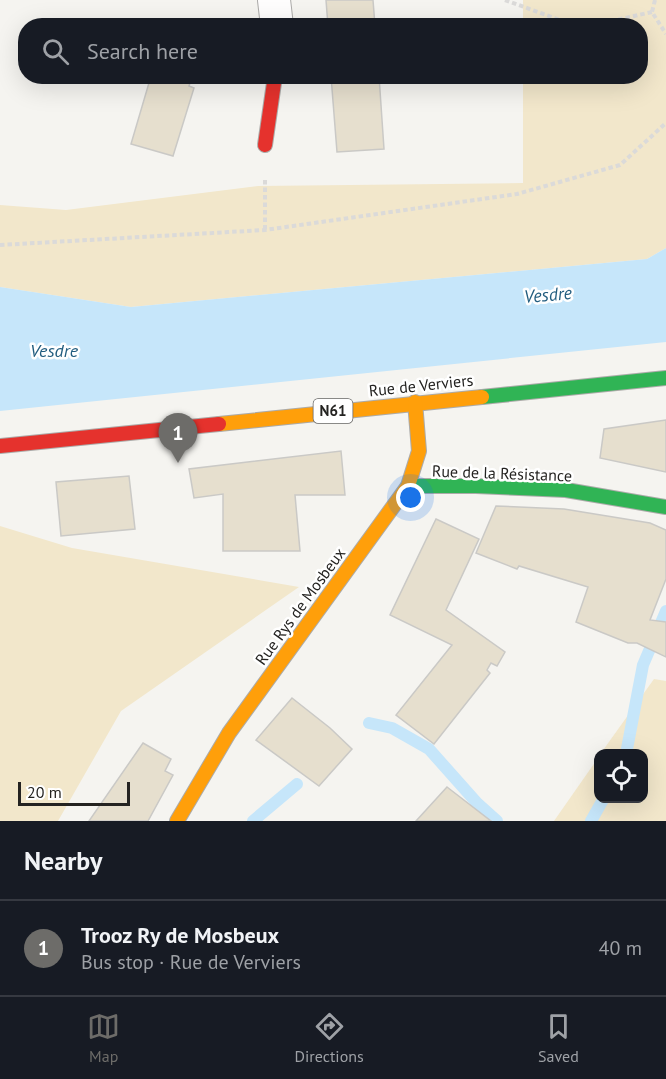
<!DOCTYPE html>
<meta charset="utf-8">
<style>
:root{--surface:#171b24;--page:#20242c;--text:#f1f3f6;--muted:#9ea1a6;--line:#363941;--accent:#6d6c69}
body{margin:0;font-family:"PT Sans",sans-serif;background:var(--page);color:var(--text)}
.controls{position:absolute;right:18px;bottom:18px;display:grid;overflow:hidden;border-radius:12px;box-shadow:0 6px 24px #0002}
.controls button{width:54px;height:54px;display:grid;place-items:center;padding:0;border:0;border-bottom:2px solid var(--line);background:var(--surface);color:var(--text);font:30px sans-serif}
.scale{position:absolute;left:18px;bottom:15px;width:112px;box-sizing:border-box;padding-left:6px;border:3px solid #242321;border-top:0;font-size:16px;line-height:21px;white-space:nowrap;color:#242321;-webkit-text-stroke:4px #fff;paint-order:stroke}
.you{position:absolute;left:411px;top:498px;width:21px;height:21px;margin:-15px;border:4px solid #fff;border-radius:50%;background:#1a73e8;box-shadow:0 0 0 9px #1a73e833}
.badge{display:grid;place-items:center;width:39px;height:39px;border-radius:50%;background:var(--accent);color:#fff;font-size:20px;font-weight:700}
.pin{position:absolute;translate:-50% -50px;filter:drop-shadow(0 2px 3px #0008)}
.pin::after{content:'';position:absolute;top:32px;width:21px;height:18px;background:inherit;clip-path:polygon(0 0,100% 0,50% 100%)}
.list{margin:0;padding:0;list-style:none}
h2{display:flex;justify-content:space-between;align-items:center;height:78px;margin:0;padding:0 24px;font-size:26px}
h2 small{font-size:20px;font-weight:400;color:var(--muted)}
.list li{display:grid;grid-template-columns:39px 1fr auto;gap:18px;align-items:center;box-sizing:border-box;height:96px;padding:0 24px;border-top:2px solid var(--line)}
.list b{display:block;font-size:22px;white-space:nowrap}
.list p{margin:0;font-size:20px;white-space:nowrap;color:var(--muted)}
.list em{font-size:20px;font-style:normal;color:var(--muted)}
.icon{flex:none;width:33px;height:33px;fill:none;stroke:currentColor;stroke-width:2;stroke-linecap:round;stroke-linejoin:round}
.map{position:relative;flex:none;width:666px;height:821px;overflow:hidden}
.search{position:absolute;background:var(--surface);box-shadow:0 6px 24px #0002;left:18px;right:18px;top:18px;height:66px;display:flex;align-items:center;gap:15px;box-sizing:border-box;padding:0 21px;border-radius:24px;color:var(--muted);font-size:22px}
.sheet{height:174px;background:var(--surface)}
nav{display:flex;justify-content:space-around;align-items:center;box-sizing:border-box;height:84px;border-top:2px solid var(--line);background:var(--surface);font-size:16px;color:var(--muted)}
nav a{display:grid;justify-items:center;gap:3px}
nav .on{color:var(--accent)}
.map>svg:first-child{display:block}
.green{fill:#f2e7cb}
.water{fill:#c6e6fa}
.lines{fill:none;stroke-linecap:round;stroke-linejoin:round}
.stream{stroke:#c6e6fa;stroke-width:12}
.building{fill:#e6dfce;stroke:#cac9c6;stroke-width:1.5}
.street-casing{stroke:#acaba9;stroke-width:34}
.fast-casing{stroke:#acaba9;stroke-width:16}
.slow-casing{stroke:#acaba9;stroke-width:16}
.jam-casing{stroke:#acaba9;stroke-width:16}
.path{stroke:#dbdad9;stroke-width:4;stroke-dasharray:4.5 3;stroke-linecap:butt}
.street{stroke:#fefdfd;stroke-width:32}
.fast{stroke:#30b455;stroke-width:14}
.slow{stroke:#ff9f0a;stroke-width:14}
.jam{stroke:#e5322d;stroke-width:14}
.labels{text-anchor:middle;stroke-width:5;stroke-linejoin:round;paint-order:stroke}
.shield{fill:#fff;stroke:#666564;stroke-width:1.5}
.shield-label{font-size:15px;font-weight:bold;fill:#242321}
.street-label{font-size:16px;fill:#242321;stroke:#fff}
.water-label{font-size:18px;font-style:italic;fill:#225d7f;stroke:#fff}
</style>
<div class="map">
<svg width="666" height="821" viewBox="0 0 666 821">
<rect width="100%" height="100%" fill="#f5f4f0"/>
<!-- green -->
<g class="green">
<path d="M 523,0 L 666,0 L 666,248 L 647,259 L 131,307 L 0,287 L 0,205 L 66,210 L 258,186 L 523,183 L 523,77 L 640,76 L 640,26 L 523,25 Z"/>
<path d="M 0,526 L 72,548 L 299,587 L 121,711 L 58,821 L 0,821 Z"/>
<path d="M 654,679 L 666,681 L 666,821 L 554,821 L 598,758 L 598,798 L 644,798 L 644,754 L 601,753 Z"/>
</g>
<!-- water -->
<path class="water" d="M 666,248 L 666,342 L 0,411 L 0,287 L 131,307 L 647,259 Z"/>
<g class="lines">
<!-- stream -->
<g class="stream">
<path d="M 369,723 L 392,728 L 429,749 L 477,803 L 497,821"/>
<path d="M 626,754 L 643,665 L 666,611"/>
<path d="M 253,821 L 297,784"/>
<path d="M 591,821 L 604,798"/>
</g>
</g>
<!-- building -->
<g class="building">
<path d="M 326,0 L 373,0 L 375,26 L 328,26 Z"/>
<path d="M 151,76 L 192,76 L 189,86 L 194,88 L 173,156 L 131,144 Z"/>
<path d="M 331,76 L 379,76 L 384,149 L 337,152 Z"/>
<path d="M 666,420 L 666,472 L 600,458 L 604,429 Z"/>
<path d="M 341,451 L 345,495 L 295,495 L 300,551 L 223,551 L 223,494 L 194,498 L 189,469 Z"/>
<path d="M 129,476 L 135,529 L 61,536 L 56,482 Z"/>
<path d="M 496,506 L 564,509 L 650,523 L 666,530 L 666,579 L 650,620 L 666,622 L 666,657 L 637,643 L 628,643 L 576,622 L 588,587 L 519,566 L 517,569 L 476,553 Z"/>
<path d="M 436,519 L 479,539 L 446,610 L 505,652 L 497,666 L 491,663 L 487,670 L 490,673 L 434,744 L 396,715 L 452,645 L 390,615 Z"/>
<path d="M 292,698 L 330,728 L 352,749 L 319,786 L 256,740 Z"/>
<path d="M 143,743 L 171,759 L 165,771 L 173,775 L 148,821 L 89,821 Z"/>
<path d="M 447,787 L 491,821 L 416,821 Z"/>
</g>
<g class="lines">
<!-- street casing -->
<g class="street-casing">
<path id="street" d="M 274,0 L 277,26"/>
</g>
<!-- fast casing -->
<g class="fast-casing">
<g id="fast">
<path d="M 482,397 L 666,378"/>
<path d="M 408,486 L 476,486 L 566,490 L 666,507"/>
</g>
</g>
<!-- slow casing -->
<g class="slow-casing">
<g id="slow">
<path d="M 219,424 L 482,397"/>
<path d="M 177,821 L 229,733 L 408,486 L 419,451 L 415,402"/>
</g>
</g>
<!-- jam casing -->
<g class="jam-casing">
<g id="jam">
<path d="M 265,145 L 275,76"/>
<path d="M 0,446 L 219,424"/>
</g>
</g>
<!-- path -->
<g class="path">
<path d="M 505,0 L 576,26"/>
<path d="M 655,0 L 652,12 L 666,34"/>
<path d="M 589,26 L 652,12"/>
<path d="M 265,180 L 265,230"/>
<path d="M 0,245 L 265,230 L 517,194 L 620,165 L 666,123"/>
</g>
<!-- street -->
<use href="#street" class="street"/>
<!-- fast -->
<use href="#fast" class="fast"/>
<!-- slow -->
<use href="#slow" class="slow"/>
<!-- jam -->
<use href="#jam" class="jam"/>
</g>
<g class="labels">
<!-- shield labels -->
<rect class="shield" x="313.5" y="399" width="39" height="24" rx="4.5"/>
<g class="shield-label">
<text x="333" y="416">N61</text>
</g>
<!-- street labels -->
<g class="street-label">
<text transform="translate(421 385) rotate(-6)" y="6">Rue de Verviers</text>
<text transform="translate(502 473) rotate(2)" y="6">Rue de la Résistance</text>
<text transform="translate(300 606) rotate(-54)" y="6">Rue Rys de Mosbeux</text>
</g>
<!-- water labels -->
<g class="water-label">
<text transform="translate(548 295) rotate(-5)" y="6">Vesdre</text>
<text x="54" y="357">Vesdre</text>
</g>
</g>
</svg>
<div class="controls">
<button><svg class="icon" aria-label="locate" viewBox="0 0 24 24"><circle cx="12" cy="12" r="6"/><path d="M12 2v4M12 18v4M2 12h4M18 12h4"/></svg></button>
</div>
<div class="scale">20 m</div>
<div class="you"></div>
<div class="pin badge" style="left:178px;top:463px">1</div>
<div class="search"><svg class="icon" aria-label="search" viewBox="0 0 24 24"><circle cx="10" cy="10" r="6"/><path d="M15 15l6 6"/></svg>Search here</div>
</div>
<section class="sheet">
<h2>Nearby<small></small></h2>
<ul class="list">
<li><span class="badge">1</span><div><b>Trooz Ry de Mosbeux</b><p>Bus stop · Rue de Verviers</p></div><em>40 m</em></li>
</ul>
</section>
<nav>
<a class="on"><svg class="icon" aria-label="map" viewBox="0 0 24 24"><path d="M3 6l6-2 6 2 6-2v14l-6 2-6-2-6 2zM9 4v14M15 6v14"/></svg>Map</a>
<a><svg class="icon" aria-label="directions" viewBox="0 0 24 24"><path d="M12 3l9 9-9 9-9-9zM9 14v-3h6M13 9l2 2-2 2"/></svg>Directions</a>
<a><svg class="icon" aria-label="saved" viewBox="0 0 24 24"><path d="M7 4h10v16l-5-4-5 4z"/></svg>Saved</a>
</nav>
